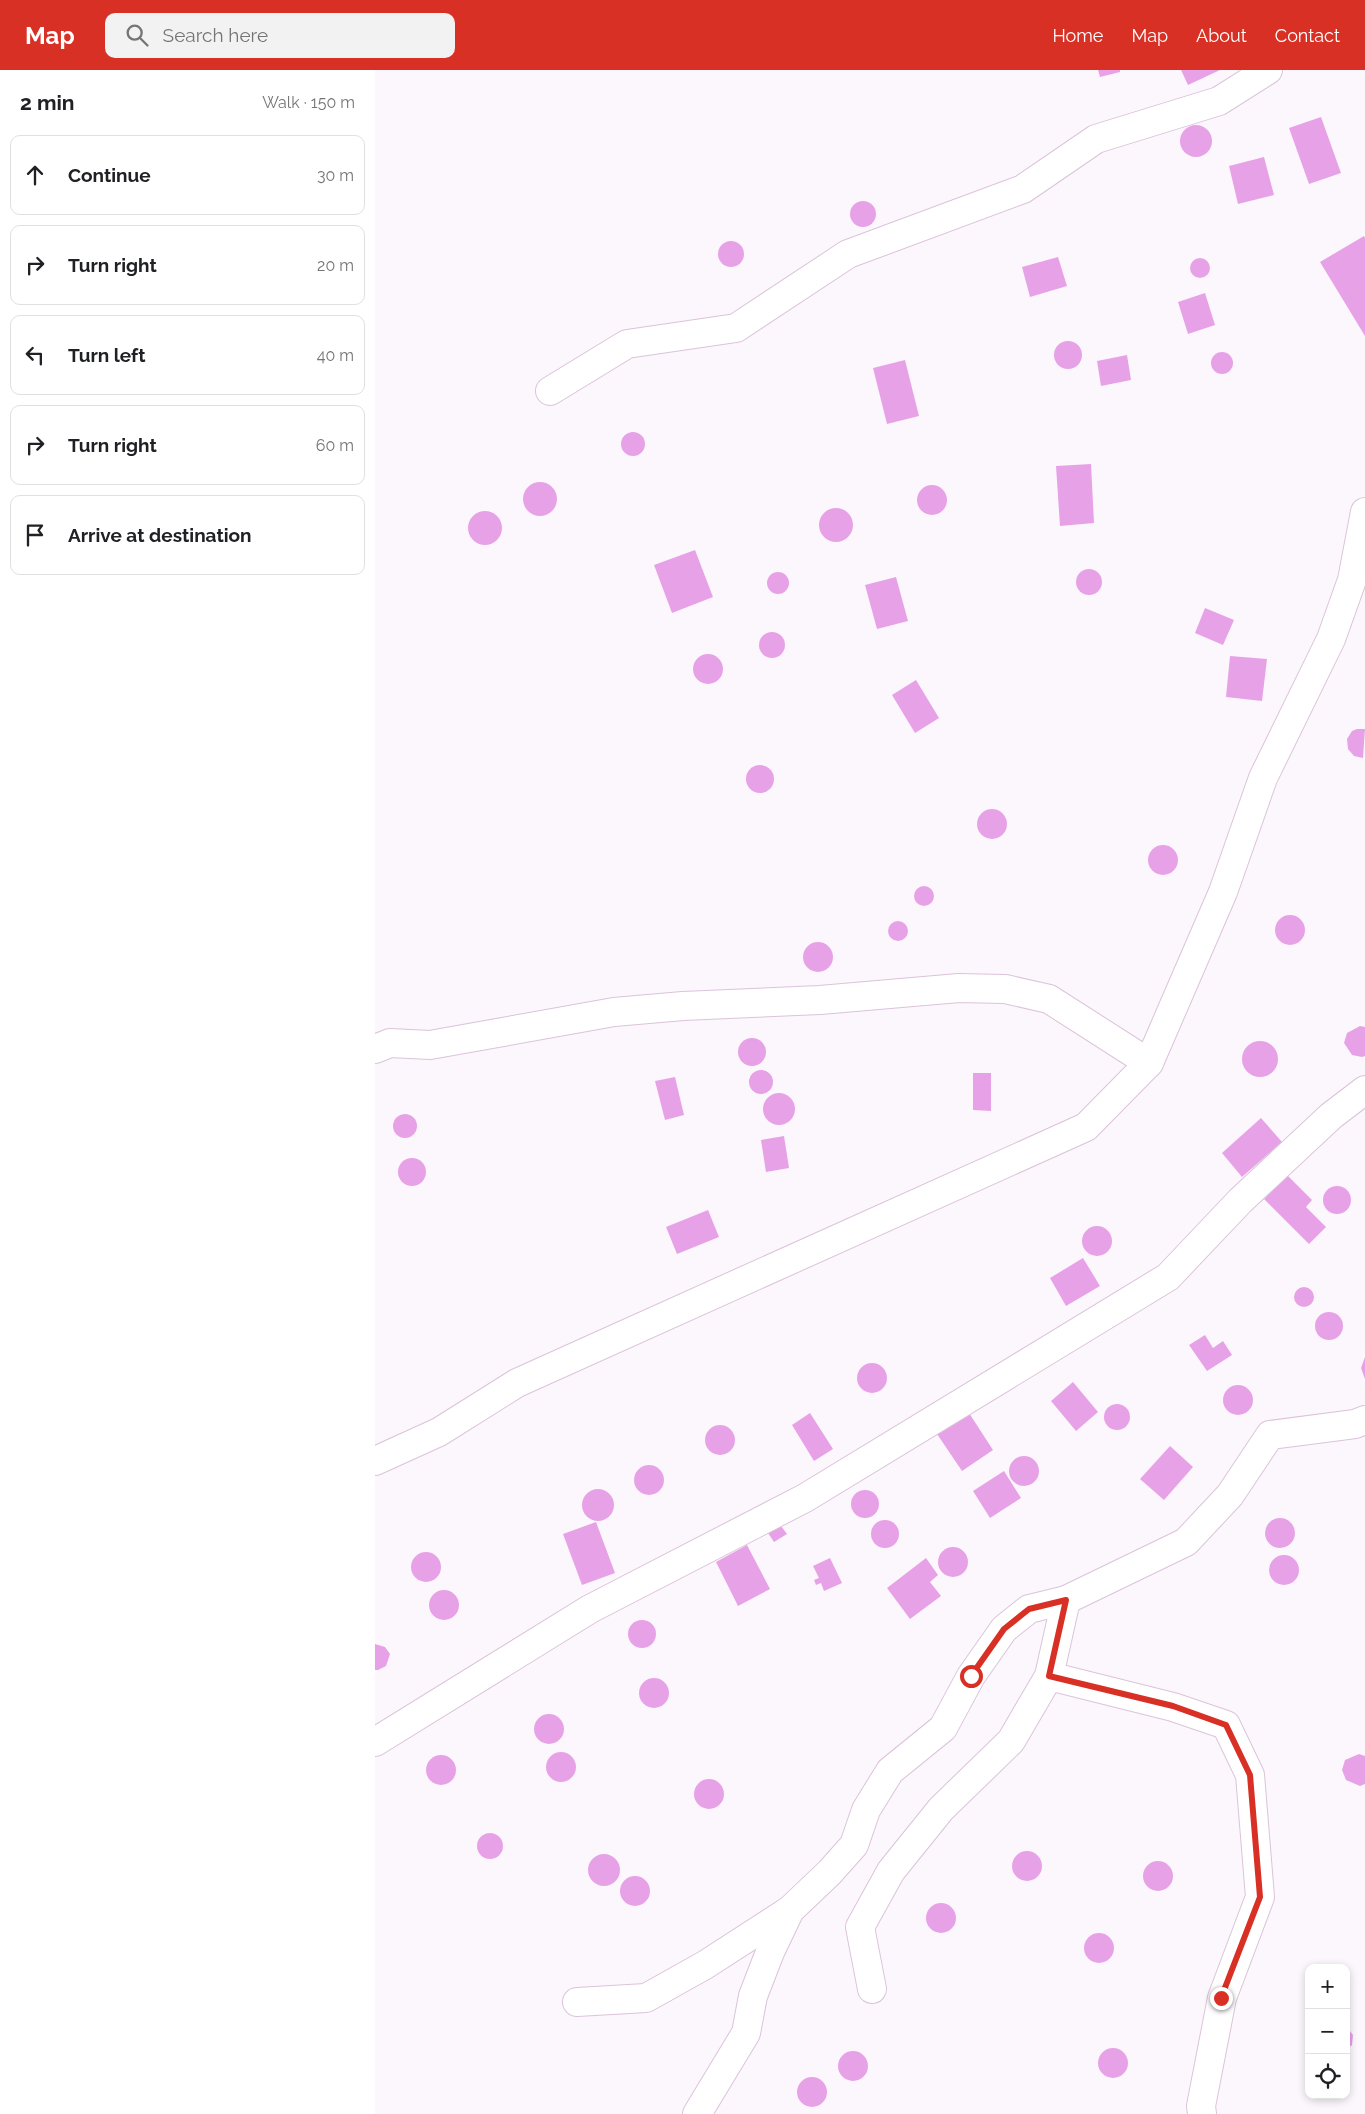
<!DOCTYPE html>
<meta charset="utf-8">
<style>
:root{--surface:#fff;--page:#f2f2f2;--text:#202124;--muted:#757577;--line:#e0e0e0;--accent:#d93025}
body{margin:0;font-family:Raleway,sans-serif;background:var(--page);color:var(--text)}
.controls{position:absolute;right:15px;bottom:15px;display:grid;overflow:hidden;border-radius:10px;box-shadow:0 2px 8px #0003}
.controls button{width:45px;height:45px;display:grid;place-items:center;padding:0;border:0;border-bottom:1px solid var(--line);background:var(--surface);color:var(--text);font:25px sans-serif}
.stop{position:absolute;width:15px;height:15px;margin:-11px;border:4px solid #d93025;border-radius:50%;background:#fff}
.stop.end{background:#d93025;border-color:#fff;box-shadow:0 1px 5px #0008}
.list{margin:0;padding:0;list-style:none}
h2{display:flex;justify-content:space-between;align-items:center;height:65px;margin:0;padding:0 20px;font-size:21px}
h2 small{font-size:16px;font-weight:400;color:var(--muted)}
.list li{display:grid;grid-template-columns:32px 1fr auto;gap:15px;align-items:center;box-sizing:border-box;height:80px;margin:0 10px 10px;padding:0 10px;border:1px solid var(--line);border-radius:10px}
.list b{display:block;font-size:19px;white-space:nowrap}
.list em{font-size:16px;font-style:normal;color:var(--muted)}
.icon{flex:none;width:28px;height:28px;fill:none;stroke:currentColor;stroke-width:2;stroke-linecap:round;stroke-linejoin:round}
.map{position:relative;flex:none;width:990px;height:2044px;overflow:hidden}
header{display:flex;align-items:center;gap:30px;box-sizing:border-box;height:70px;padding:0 25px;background:var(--accent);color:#fff}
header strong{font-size:24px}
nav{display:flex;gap:28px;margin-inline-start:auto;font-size:18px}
.search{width:350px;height:45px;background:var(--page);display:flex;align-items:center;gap:12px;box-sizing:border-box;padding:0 18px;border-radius:10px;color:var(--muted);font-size:19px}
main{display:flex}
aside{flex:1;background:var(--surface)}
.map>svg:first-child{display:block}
.building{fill:#e7a2e7}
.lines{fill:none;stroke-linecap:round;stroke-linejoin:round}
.minor-casing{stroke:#dbc3da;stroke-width:30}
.minor{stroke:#fff;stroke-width:28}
.route{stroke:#d93025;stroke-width:6}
</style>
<header>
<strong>Map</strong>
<div class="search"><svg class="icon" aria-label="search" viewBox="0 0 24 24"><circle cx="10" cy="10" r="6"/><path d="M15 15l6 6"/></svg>Search here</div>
<nav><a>Home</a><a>Map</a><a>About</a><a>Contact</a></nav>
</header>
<main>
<aside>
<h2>2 min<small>Walk · 150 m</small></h2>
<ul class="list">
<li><svg class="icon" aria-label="ahead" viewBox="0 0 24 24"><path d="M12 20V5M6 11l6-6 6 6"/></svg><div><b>Continue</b></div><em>30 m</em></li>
<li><svg class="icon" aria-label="right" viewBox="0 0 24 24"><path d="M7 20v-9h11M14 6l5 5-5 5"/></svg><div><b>Turn right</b></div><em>20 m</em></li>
<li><svg class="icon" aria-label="left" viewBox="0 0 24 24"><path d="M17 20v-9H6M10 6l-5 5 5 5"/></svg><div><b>Turn left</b></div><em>40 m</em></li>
<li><svg class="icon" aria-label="right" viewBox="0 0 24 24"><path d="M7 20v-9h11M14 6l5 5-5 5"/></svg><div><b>Turn right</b></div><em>60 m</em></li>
<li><svg class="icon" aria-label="arrive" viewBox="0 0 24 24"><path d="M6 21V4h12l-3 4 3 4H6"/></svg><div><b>Arrive at destination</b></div></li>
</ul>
</aside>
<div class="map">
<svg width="990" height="2044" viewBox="0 0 990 2044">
<rect width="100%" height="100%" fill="#fcf7fc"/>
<!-- building -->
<g class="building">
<path d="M 723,0 L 745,0 L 745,2 L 725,7 Z"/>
<path d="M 806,0 L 845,0 L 813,15 Z"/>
<path d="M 946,47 L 966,103 L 934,114 L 914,58 Z"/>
<circle cx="821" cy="71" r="16"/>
<path d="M 889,87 L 899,125 L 863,134 L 854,96 Z"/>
<circle cx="488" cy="144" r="13"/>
<path d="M 989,166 L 990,168 L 990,266 L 945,192 Z"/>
<circle cx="356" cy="184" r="13"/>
<path d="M 683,187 L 692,216 L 655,227 L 647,197 Z"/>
<circle cx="825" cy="198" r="10"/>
<path d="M 830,223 L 840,255 L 813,264 L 803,232 Z"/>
<circle cx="693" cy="285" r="14"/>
<circle cx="847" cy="293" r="11"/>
<path d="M 752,285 L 756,310 L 726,316 L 722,291 Z"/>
<path d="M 530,290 L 544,346 L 512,354 L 498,298 Z"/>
<circle cx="258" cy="374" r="12"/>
<path d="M 716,394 L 719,453 L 685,456 L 681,396 Z"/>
<circle cx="165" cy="429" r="17"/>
<circle cx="557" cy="430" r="15"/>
<circle cx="461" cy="455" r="17"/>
<circle cx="110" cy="458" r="17"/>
<path d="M 320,480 L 338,527 L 297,543 L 279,495 Z"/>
<circle cx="714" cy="512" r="13"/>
<circle cx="403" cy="513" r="11"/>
<path d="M 521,507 L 533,551 L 502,559 L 490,515 Z"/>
<path d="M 830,538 L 859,550 L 848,575 L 820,563 Z"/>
<circle cx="397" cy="575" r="13"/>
<circle cx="333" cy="599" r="15"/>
<path d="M 855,586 L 892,589 L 887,631 L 851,627 Z"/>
<path d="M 541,610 L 564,648 L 540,663 L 517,625 Z"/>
<path d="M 982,659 L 990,659 L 988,688 L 979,686 L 973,679 L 972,669 L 977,661 Z"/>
<circle cx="385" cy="709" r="14"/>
<circle cx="617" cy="754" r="15"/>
<circle cx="788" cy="790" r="15"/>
<circle cx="549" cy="826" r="10"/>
<circle cx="915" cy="860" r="15"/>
<circle cx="523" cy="861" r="10"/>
<circle cx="443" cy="887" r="15"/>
<path d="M 985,956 L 990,957 L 990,986 L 987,987 L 977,985 L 969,973 L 972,963 Z"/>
<circle cx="377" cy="982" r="14"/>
<circle cx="885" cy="989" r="18"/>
<circle cx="386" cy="1012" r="12"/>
<path d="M 598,1003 L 616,1003 L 616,1041 L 598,1040 Z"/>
<path d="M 300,1007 L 309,1045 L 290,1050 L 280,1011 Z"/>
<circle cx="404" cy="1039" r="16"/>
<circle cx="30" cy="1056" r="12"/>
<path d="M 886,1048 L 907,1072 L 867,1107 L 847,1083 Z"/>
<path d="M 409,1066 L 414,1098 L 391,1102 L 386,1070 Z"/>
<circle cx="37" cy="1102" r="14"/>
<path d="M 912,1105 L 937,1130 L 931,1137 L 951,1157 L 934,1174 L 889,1129 Z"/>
<circle cx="962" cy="1130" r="14"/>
<path d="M 333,1140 L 344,1167 L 302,1184 L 291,1157 Z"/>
<circle cx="722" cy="1171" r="15"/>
<path d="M 708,1188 L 725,1216 L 691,1236 L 675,1208 Z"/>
<circle cx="929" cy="1227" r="10"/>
<circle cx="954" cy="1256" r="14"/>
<path d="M 830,1265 L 838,1278 L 848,1271 L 857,1285 L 832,1301 L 814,1275 Z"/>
<path d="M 990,1287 L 990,1309 L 986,1298 Z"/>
<circle cx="497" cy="1308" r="15"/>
<path d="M 698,1312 L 723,1342 L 701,1361 L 676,1331 Z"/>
<circle cx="863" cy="1330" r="15"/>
<circle cx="742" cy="1347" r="13"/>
<path d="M 435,1343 L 458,1379 L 439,1391 L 417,1355 Z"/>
<path d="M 594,1343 L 618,1380 L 587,1401 L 562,1364 Z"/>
<circle cx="345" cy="1370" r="15"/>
<path d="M 795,1376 L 818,1397 L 789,1430 L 765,1409 Z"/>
<circle cx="649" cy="1401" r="15"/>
<circle cx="274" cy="1410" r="15"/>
<path d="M 629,1401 L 646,1428 L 615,1448 L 598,1421 Z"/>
<circle cx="223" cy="1435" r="16"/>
<circle cx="490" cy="1434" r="14"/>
<circle cx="905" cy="1463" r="15"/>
<circle cx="510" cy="1464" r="14"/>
<path d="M 221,1452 L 240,1503 L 207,1515 L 188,1464 Z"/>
<path d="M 406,1456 L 412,1464 L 399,1472 L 393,1463 Z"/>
<path d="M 372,1475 L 395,1519 L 363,1536 L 341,1492 Z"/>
<circle cx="578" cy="1492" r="15"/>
<circle cx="51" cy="1497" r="15"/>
<circle cx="909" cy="1500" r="15"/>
<path d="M 455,1488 L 467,1513 L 449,1521 L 446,1513 L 441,1515 L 439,1510 L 444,1508 L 438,1496 Z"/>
<path d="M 551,1488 L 563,1505 L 555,1512 L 566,1526 L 535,1549 L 512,1518 Z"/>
<circle cx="69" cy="1535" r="15"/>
<circle cx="267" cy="1564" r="14"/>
<path d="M 0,1574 L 10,1577 L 15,1584 L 11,1596 L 3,1600 L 0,1600 Z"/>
<circle cx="279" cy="1623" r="15"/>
<circle cx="174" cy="1659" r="15"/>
<circle cx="186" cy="1697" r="15"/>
<path d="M 984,1684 L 990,1686 L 990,1714 L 985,1716 L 971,1710 L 967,1700 L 970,1690 Z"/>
<circle cx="66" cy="1700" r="15"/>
<circle cx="334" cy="1724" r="15"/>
<circle cx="115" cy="1776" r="13"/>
<circle cx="652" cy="1796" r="15"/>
<circle cx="229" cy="1800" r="16"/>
<circle cx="783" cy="1806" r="15"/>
<circle cx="260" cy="1821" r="15"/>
<circle cx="566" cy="1848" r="15"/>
<circle cx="724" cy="1878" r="15"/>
<path d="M 971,1956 L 978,1965 L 977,1975 L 971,1980 Z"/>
<circle cx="738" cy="1993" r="15"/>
<circle cx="478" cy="1996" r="15"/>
<circle cx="437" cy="2022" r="15"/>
</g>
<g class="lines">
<!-- minor casing -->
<g class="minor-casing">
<g id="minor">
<path d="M 175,321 L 252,274 L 361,258 L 473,184 L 648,119 L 721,69 L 844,31 L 893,0"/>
<path d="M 0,979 L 15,973 L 55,975 L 239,942 L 308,936 L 445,930 L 584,918 L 630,919 L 674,929 L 774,993"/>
<path d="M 0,1391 L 64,1362 L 142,1313 L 711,1057 L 774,993 L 848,822 L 888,708 L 956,569 L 977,510 L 990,442"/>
<path d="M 691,1530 L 674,1606 L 798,1637 L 851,1655 L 875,1705 L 885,1827 L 847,1928 L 826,2036 L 827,2044"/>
<path d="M 0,1672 L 215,1539 L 430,1428 L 793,1207 L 865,1131 L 956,1046 L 990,1020"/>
<path d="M 497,1919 L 485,1857 L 516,1801 L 566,1739 L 636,1671 L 674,1606"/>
<path d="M 202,1932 L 271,1928 L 330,1895 L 415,1840"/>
<path d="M 322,2044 L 371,1963 L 378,1926 L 395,1882 L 415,1840 L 455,1802 L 479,1775 L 491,1740 L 515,1701 L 568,1658 L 596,1606 L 629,1559 L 654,1539 L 691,1530 L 811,1472 L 855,1425 L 895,1365 L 980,1354 L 990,1350"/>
</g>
</g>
<!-- minor -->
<use href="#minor" class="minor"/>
</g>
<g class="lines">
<!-- route -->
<path class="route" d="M 596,1606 L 629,1559 L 654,1539 L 691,1530 L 674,1606 L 798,1636 L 851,1655 L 875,1705 L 885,1827 L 846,1928"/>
</g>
</svg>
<div class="controls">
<button>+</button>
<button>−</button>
<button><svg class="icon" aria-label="locate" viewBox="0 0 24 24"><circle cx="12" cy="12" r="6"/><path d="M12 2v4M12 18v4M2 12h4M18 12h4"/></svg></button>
</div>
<div class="stop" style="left:596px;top:1606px"></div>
<div class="stop end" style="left:846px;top:1928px"></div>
</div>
</main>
